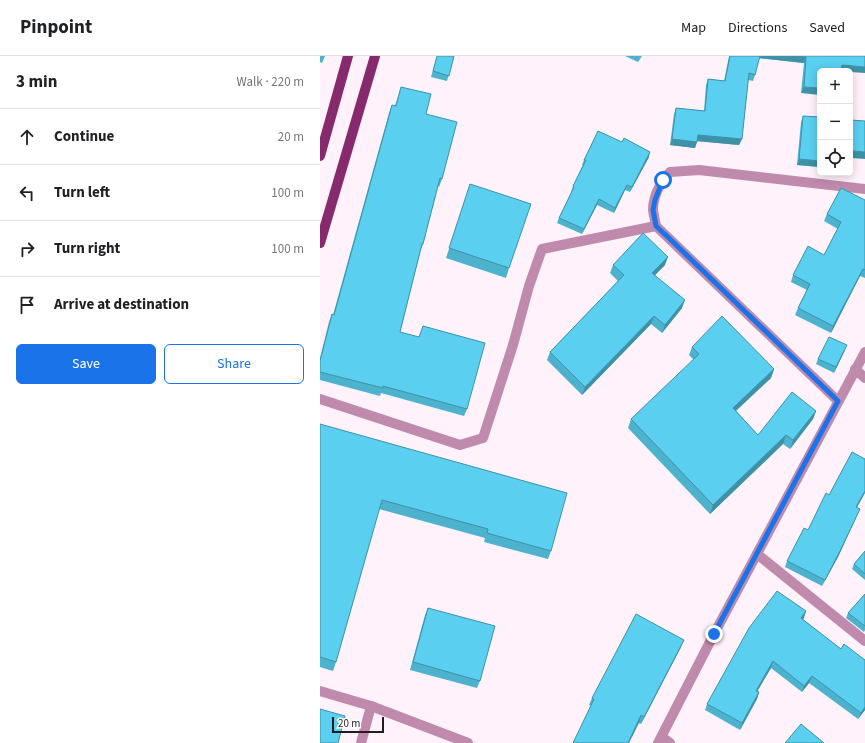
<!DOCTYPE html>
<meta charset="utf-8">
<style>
:root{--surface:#fff;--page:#f6f6f6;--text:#202124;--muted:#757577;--line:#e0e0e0;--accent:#1a73e8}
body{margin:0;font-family:"Source Sans 3",sans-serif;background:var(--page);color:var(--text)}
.controls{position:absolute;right:12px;top:12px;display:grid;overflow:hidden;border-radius:6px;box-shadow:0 2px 10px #0003}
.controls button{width:36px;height:36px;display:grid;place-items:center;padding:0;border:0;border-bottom:1px solid var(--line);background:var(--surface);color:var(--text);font:20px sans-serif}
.scale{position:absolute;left:12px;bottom:10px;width:52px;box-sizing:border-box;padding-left:4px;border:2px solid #251a21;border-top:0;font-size:11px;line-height:14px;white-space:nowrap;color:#251a21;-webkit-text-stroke:3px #fff;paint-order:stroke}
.stop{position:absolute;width:12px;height:12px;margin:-9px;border:3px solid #1a73e8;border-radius:50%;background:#fff}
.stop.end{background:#1a73e8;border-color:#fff;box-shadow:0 1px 4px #0008}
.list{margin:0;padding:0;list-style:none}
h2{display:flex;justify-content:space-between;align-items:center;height:52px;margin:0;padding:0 16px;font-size:17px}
h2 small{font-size:13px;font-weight:400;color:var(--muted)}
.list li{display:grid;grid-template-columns:26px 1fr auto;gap:12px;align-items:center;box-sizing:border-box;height:56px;padding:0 16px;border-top:1px solid var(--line)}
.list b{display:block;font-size:15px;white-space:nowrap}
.list em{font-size:13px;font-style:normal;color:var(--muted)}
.actions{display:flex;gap:8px;padding:12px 16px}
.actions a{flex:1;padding:9px 0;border:1px solid var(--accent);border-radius:6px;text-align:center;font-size:14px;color:var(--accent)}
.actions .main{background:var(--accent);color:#fff}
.icon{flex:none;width:22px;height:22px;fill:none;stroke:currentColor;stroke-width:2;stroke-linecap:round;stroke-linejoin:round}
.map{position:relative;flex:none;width:545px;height:687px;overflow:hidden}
header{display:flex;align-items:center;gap:24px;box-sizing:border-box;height:56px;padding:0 20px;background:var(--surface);border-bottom:1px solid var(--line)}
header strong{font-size:19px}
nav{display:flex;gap:22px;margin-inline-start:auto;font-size:14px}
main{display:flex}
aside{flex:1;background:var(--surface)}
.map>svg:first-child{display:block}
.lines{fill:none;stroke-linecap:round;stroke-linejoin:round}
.minor{stroke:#bf8aac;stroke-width:10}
.major{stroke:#872a6d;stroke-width:10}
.wall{fill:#4db2ce}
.shaded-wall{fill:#3f91a7}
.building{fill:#5acfef;stroke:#3f91a7}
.route{stroke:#1a73e8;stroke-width:5}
</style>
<header>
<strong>Pinpoint</strong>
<nav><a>Map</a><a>Directions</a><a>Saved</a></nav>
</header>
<main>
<aside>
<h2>3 min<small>Walk · 220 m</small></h2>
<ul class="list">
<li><svg class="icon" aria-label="ahead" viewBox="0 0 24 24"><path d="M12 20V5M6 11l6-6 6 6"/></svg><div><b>Continue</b></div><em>20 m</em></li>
<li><svg class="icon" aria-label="left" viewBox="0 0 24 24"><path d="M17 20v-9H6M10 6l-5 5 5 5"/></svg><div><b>Turn left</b></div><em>100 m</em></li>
<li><svg class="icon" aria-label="right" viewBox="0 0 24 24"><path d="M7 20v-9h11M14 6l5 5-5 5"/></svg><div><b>Turn right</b></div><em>100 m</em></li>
<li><svg class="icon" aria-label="arrive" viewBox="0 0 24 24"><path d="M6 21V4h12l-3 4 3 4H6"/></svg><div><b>Arrive at destination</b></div></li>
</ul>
<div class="actions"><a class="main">Save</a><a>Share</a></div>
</aside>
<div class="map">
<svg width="545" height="687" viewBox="0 0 545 687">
<rect width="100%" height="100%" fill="#fff2fa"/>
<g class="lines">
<!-- minor -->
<g class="minor">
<path d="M 535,313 L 545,322"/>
<path d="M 0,343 L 140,389 L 163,382 L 193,289 L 209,230 L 222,193 L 336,170"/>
<path d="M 518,345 L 336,170 C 335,165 334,160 333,154 C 333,140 341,126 350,116 L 379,114 L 545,133"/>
<path d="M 437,498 L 545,585"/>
<path d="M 0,635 L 51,650 L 148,687"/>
<path d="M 342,681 L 350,687"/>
<path d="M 41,687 L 51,650"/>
<path d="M 338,687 L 394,578 L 545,296"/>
</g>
<!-- major -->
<g class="major">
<path d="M 0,100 L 28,0"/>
<path d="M 0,187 L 55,0"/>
</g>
</g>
<!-- wall -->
<g class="wall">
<path d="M 0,0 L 5,0 L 2,7 L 0,6 Z"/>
<path d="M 117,0 L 134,0 L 127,25 L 111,21 Z"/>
<path d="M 305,0 L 322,0 L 318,6 Z"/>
<path d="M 409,0 L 545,0 L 530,15 L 500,15 L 481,37 L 484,7 L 439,2 L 435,19 L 433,25 L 428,24 L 422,83 L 419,89 L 377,85 L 375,92 L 350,89 L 354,58 L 356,52 L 384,55 L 386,29 L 388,23 L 404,25 Z"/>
<path d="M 81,31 L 106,58 L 122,123 L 119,131 L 118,130 L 103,188 L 100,196 L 80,276 L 147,353 L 144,360 L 61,337 L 60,340 L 0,324 L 0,302 L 9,266 L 12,258 L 13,259 L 69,57 L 72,49 L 75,50 Z"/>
<path d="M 483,60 L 500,61 L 500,111 L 477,109 L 481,66 Z"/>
<path d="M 329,101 L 310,136 L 305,134 L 294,157 L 277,149 L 262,178 L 237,167 L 239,162 L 252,136 L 251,136 L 253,130 L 263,109 L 262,109 L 264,104 Z"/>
<path d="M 147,138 L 189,212 L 186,222 L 126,202 Z"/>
<path d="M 545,144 L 545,222 L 540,220 L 511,277 L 475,259 L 478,252 L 487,234 L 471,226 L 473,219 L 504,199 L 518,173 L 504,165 L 507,158 Z"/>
<path d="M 293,209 L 345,209 L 335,219 L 362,252 L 342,277 L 331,268 L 262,339 L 227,304 L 230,296 L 298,225 L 290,217 Z"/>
<path d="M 372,291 L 454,313 L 451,322 L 416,355 L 438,379 L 496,355 L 493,363 L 470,393 L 463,388 L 390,458 L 308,372 L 311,363 L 374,304 L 369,299 Z"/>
<path d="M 525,294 L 514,317 L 496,308 L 498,303 Z"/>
<path d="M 0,368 L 231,495 L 228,503 L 164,486 L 165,482 L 59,453 L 16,606 L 13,615 L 0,611 Z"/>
<path d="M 537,452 L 540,453 L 537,459 L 518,501 L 502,530 L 465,511 L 467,505 L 488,474 Z"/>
<path d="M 545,495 L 545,524 L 532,513 L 534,508 Z"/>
<path d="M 545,538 L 545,574 L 544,576 L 526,562 L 528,557 Z"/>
<path d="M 108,552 L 160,625 L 157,632 L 90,614 L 105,559 Z"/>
<path d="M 486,555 L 482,563 L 521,593 L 545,604 L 545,654 L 538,663 L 489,627 L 482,636 L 451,612 L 437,635 L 439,636 L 437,643 L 420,674 L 385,654 L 387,648 Z"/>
<path d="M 361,591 L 321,668 L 269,649 L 272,642 Z"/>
</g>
<!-- shaded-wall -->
<g class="shaded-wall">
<path d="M 439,0 L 477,0 L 486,1 L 484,7 L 438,2 Z"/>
<path d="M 522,9 L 545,11 L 545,17 L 530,16 L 530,15 L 520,15 Z"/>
<path d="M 484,31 L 500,32 L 500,39 L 481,37 Z"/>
<path d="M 378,79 L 422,83 L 419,89 L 376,85 Z"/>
<path d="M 352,83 L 377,86 L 375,92 L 350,89 Z"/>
<path d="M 533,95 L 545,96 L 545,103 L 531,102 Z"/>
<path d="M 330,96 L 329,101 L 310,136 L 312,131 Z"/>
<path d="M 479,103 L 500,105 L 500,111 L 477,109 Z"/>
<path d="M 307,129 L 305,134 L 294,157 L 295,152 Z"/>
<path d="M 279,143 L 277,149 L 262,178 L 264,173 Z"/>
<path d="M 348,201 L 345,209 L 329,225 L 332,217 Z"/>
<path d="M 543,213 L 540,220 L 511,277 L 513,270 Z"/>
<path d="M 365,244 L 362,252 L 342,277 L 345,269 Z"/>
<path d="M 334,260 L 331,268 L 262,339 L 265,331 Z"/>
<path d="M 527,289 L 525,294 L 514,317 L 516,311 Z"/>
<path d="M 454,313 L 451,322 L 410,360 L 413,352 Z"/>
<path d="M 496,355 L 493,363 L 470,393 L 473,384 Z"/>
<path d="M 466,379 L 463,388 L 390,458 L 393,449 Z"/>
<path d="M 545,435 L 545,437 L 534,457 L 536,451 Z"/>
<path d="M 540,453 L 518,501 L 502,530 L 505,524 Z"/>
<path d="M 486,555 L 484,562 L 479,569 L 481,562 Z"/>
<path d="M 364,584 L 361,591 L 321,668 L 324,661 Z"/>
<path d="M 453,605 L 451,612 L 434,641 L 436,635 Z"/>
<path d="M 492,620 L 489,627 L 482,636 L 484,630 Z"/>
<path d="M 439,636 L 437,643 L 420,674 L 422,667 Z"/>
<path d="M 545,651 L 545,654 L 538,663 L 541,657 Z"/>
<path d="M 321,659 L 319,667 L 309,687 L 308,687 Z"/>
</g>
<!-- building -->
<g class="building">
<path d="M 117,0 L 134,0 L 129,20 L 113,15 Z"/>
<path d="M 410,0 L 440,0 L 435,19 L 429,17 L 422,83 L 378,79 L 377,86 L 352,83 L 356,52 L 385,55 L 388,23 L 405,25 Z"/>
<path d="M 477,0 L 545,0 L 545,11 L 522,9 L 521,15 L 500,15 L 500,32 L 484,31 L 486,1 Z"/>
<path d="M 81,31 L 111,38 L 106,58 L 137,66 L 122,123 L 120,122 L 103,188 L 102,188 L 80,276 L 99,281 L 103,270 L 165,287 L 147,353 L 63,330 L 63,332 L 0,316 L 0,305 L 12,258 L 14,259 L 72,49 L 76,50 Z"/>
<path d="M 483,60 L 500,61 L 500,105 L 479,103 Z"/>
<path d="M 530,64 L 545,65 L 545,96 L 533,95 L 532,107 L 530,107 Z"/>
<path d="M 278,75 L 302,86 L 304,82 L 330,96 L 312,131 L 307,129 L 295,152 L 279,143 L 264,173 L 239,162 L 254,131 L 253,130 L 266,104 L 264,104 Z"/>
<path d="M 150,128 L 211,148 L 189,212 L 129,192 Z"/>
<path d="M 521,132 L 545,144 L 545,214 L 543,213 L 513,270 L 478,252 L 490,228 L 473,219 L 488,190 L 504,199 L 521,166 L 507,158 Z"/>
<path d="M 323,177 L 348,201 L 332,217 L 365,244 L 345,269 L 334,260 L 265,331 L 230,296 L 304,219 L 293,209 Z"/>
<path d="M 402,260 L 454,313 L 413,352 L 438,379 L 472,336 L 496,355 L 473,384 L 466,379 L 393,449 L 311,363 L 379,298 L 372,291 Z"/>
<path d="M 509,281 L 527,289 L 516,311 L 498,303 Z"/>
<path d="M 0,368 L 247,437 L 231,495 L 167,477 L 168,473 L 62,444 L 16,606 L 0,601 Z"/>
<path d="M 532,396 L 545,403 L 545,435 L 536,451 L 540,453 L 520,495 L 505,524 L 467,505 L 484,472 L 488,474 L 506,437 L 509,439 Z"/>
<path d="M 545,495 L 545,518 L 534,508 Z"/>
<path d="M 457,535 L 486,555 L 481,562 L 521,593 L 524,588 L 545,604 L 545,651 L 541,657 L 492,620 L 484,630 L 453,605 L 436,635 L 439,636 L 422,667 L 387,648 L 429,572 Z"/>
<path d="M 545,538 L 545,570 L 528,557 Z"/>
<path d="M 108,552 L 175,570 L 160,625 L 93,606 Z"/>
<path d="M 316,558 L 364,584 L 324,661 L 321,659 L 308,687 L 253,687 L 274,643 L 272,642 Z"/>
<path d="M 0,653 L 25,660 L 18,687 L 0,687 Z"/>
<path d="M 481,668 L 504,687 L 465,687 Z"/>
</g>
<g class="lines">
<!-- route -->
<path class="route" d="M 343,124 L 335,144 L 333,154 L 336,170 L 351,184 L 518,345 L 394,578"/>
</g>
</svg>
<div class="controls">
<button>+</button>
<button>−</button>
<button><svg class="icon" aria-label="locate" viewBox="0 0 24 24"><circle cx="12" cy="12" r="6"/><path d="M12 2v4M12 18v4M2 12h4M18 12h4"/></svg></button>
</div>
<div class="scale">20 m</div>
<div class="stop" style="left:343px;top:124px"></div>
<div class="stop end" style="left:394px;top:578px"></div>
</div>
</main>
